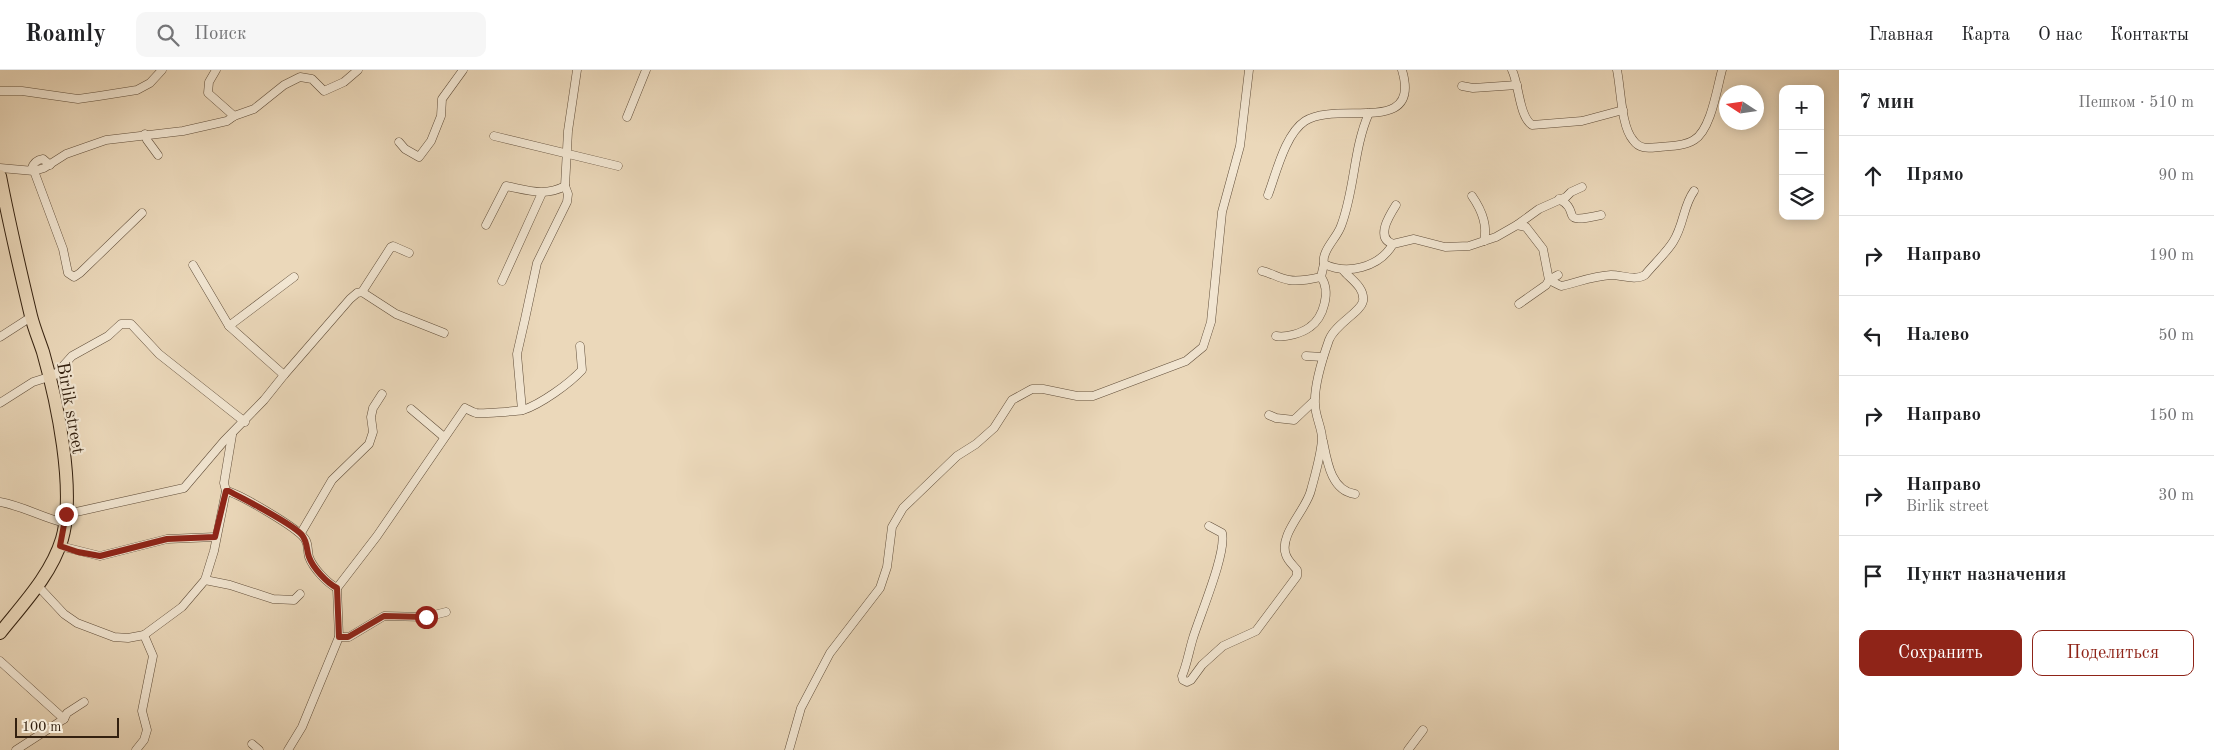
<!DOCTYPE html>
<html lang="ru">
<meta charset="utf-8">
<style>
:root{--surface:#fff;--page:#f6f6f6;--text:#202124;--muted:#757577;--line:#e0e0e0;--accent:#8f2418}
body{margin:0;font-family:"Old Standard TT",serif;background:var(--page);color:var(--text)}
.controls{position:absolute;right:15px;top:15px;display:grid;overflow:hidden;border-radius:10px;box-shadow:0 2px 12px #0003}
.controls button{width:45px;height:45px;display:grid;place-items:center;padding:0;border:0;border-bottom:1px solid var(--line);background:var(--surface);color:var(--text);font:25px sans-serif}
.compass{position:absolute;left:1719px;top:15px;width:45px;height:45px;border-radius:50%;background:var(--surface);box-shadow:0 2px 12px #0003;rotate:282deg}
.scale{position:absolute;left:15px;bottom:12px;width:104px;box-sizing:border-box;padding-left:5px;border:2px solid #33200f;border-top:0;font-size:14px;line-height:18px;white-space:nowrap;color:#33200f;-webkit-text-stroke:4px #f2e6d2;paint-order:stroke}
.stop{position:absolute;width:15px;height:15px;margin:-11px;border:4px solid #8f2418;border-radius:50%;background:#fff}
.stop.end{background:#8f2418;border-color:#fff;box-shadow:0 1px 5px #0008}
.list{margin:0;padding:0;list-style:none}
h2{display:flex;justify-content:space-between;align-items:center;height:65px;margin:0;padding:0 20px;font-size:21px}
h2 small{font-size:16px;font-weight:400;color:var(--muted)}
.list li{display:grid;grid-template-columns:32px 1fr auto;gap:15px;align-items:center;box-sizing:border-box;height:80px;padding:0 20px;border-top:1px solid var(--line)}
.list b{display:block;font-size:19px;white-space:nowrap}
.list p{margin:0;font-size:16px;white-space:nowrap;color:var(--muted)}
.list em{font-size:16px;font-style:normal;color:var(--muted)}
.actions{display:flex;gap:10px;padding:15px 20px}
.actions a{flex:1;padding:11px 0;border:1px solid var(--accent);border-radius:10px;text-align:center;font-size:18px;color:var(--accent)}
.actions .main{background:var(--accent);color:#fff}
.icon{flex:none;width:28px;height:28px;fill:none;stroke:currentColor;stroke-width:2;stroke-linecap:round;stroke-linejoin:round}
.map{position:relative;flex:none;width:1839px;height:680px;overflow:hidden}
header{display:flex;align-items:center;gap:30px;box-sizing:border-box;height:70px;padding:0 25px;background:var(--surface);border-bottom:1px solid var(--line)}
header strong{font-size:24px}
nav{display:flex;gap:28px;margin-inline-start:auto;font-size:18px}
.search{width:350px;height:45px;background:var(--page);display:flex;align-items:center;gap:12px;box-sizing:border-box;padding:0 18px;border-radius:10px;color:var(--muted);font-size:19px}
main{display:flex}
aside{flex:1;background:var(--surface)}
.map>svg:first-child{display:block}
.lines{fill:none;stroke-linecap:round;stroke-linejoin:round}
.street-casing{stroke:#614e3a;stroke-width:9}
.primary-casing{stroke:#33200f;stroke-width:14}
.street{stroke:#f2e6d2;stroke-width:8}
.primary{stroke:#ebd8ba;stroke-width:12}
.route{stroke:#8f2418;stroke-width:6}
.labels{text-anchor:middle;stroke-width:4.5;stroke-linejoin:round;paint-order:stroke}
.street-label{font-size:18px;fill:#33200f;stroke:#f2e6d2}
</style>
<header>
<strong>Roamly</strong>
<div class="search"><svg class="icon" aria-label="search" viewBox="0 0 24 24"><circle cx="10" cy="10" r="6"/><path d="M15 15l6 6"/></svg>Поиск</div>
<nav><a>Главная</a><a>Карта</a><a>О нас</a><a>Контакты</a></nav>
</header>
<main>
<div class="map">
<svg width="1839" height="680" viewBox="0 0 1839 680">
<rect width="100%" height="100%" fill="#ebd8ba"/>
<filter id="stains"><feTurbulence type="fractalNoise" baseFrequency=".004" numOctaves="4"/><feColorMatrix values="0 0 0 0 .2 0 0 0 0 .09 0 0 0 0 .02 0 0 0 .5 -.17"/></filter>
<radialGradient id="worn" r=".72"><stop offset=".6" stop-color="#630" stop-opacity="0"/><stop offset="1" stop-color="#630" stop-opacity=".3"/></radialGradient>
<g class="lines">
<!-- street casing -->
<g class="street-casing">
<g id="street">
<path d="M 216,0 L 209,12 L 208,23 L 234,46"/>
<path d="M 1512,0 C 1519,14 1519,46 1532,55 L 1582,51 L 1623,40"/>
<path d="M 1617,0 C 1621,19 1621,56 1633,70 C 1640,80 1649,78 1660,77 C 1671,76 1685,76 1694,70 C 1711,60 1717,18 1722,0"/>
<path d="M 1462,16 L 1473,18 L 1517,15"/>
<path d="M 0,21 L 22,21 L 78,29 L 99,26 L 137,20 L 150,13 L 162,0"/>
<path d="M 1369,43 C 1353,79 1355,120 1341,156 C 1337,168 1321,181 1324,194 C 1347,205 1379,198 1393,174 L 1414,169 L 1445,177 L 1469,176 L 1496,167 L 1517,155 L 1526,157 L 1543,179 L 1549,210 L 1546,215 L 1519,234"/>
<path d="M 627,47 L 646,0"/>
<path d="M 145,64 L 147,70 L 158,85"/>
<path d="M 494,66 L 618,96"/>
<path d="M 399,72 L 405,79 L 419,87 L 431,71 L 441,46 L 442,29 L 463,0"/>
<path d="M 0,98 L 34,101 L 44,98 L 66,84 L 106,70 L 183,61 L 227,51 L 234,46 L 254,39 L 284,15 L 300,7 L 312,9 L 324,21 L 344,12 L 358,0"/>
<path d="M 31,100 C 33,93 36,90 43,89 L 50,95"/>
<path d="M 34,101 L 63,179 L 68,203 L 74,207 L 80,203 L 142,143"/>
<path d="M 1268,125 C 1276,104 1285,64 1305,51 C 1338,30 1422,67 1402,0"/>
<path d="M 1472,126 C 1481,139 1488,155 1484,171"/>
<path d="M 1559,129 C 1583,142 1556,155 1601,145"/>
<path d="M 486,155 L 506,116 C 527,120 545,127 565,116"/>
<path d="M 1517,155 L 1539,139 L 1566,127 L 1571,122 L 1582,117"/>
<path d="M 1393,174 C 1375,168 1389,146 1396,135"/>
<path d="M 193,195 L 229,256 L 284,305"/>
<path d="M 1262,201 C 1271,203 1281,209 1289,210 C 1299,212 1312,209 1321,207 L 1324,194"/>
<path d="M 1558,205 L 1549,210 L 1561,216 C 1579,212 1593,206 1611,205 C 1622,205 1635,211 1645,205 C 1654,194 1666,183 1673,172 C 1684,155 1683,136 1694,121"/>
<path d="M 502,211 L 542,123"/>
<path d="M 362,222 L 396,244 L 444,263"/>
<path d="M 229,256 L 294,207"/>
<path d="M 1276,266 C 1286,268 1302,263 1310,257 C 1324,247 1331,221 1321,207"/>
<path d="M 0,267 L 31,247"/>
<path d="M 1306,286 L 1323,287"/>
<path d="M 0,333 L 33,312 L 55,305 L 72,286 L 108,266 L 121,254 L 131,254 L 159,284 L 245,352"/>
<path d="M 411,339 L 444,367"/>
<path d="M 522,340 L 517,284 L 525,249 L 537,193 L 567,132 L 568,124 L 565,116 L 568,61 L 577,0"/>
<path d="M 1269,345 L 1276,348 L 1294,350 L 1314,331"/>
<path d="M 1323,371 C 1327,391 1331,421 1355,424"/>
<path d="M 226,421 C 238,423 298,458 305,469 C 309,475 307,480 309,487 C 313,498 327,513 337,518"/>
<path d="M 0,432 C 23,436 43,448 65,453"/>
<path d="M 67,444 L 184,418 L 224,371 L 264,330 L 284,305 L 350,229 L 357,223 L 362,222 L 391,177 L 393,176 L 409,183"/>
<path d="M 1209,456 L 1222,463 C 1227,482 1200,545 1193,568 C 1189,581 1187,594 1182,606 L 1183,610 L 1187,612 L 1191,610 L 1202,595 L 1223,576 L 1256,561 L 1297,506 L 1297,500 C 1293,495 1288,491 1286,485 C 1278,465 1307,439 1311,420 C 1315,405 1322,382 1322,367 C 1321,356 1315,345 1315,334 C 1314,317 1323,287 1329,270 C 1335,254 1361,242 1363,231 C 1365,217 1350,209 1343,200"/>
<path d="M 301,463 L 332,410 L 369,374 L 373,362 L 371,347 L 373,338 L 382,324"/>
<path d="M 60,476 L 100,486 L 167,469 L 215,467"/>
<path d="M 205,510 L 230,515 L 273,529 L 294,530 L 300,524"/>
<path d="M 37,515 L 64,544 L 77,553 L 114,567 L 128,568 L 144,565 L 182,537 L 205,510 L 214,481 L 226,421 L 224,413 L 232,365"/>
<path d="M 339,567 L 349,567 L 384,546 L 426,547 L 446,542"/>
<path d="M 0,591 L 64,649 L 16,680"/>
<path d="M 64,649 L 67,643 L 84,632"/>
<path d="M 252,674 L 259,680"/>
<path d="M 136,680 L 144,670 L 147,660 L 142,641 L 153,586 L 144,565"/>
<path d="M 288,680 L 302,657 L 339,567 L 337,518 L 377,466 L 465,338 C 469,340 472,342 476,343 C 481,344 518,341 523,340 C 541,334 569,314 582,300 L 580,276"/>
<path d="M 789,680 L 801,638 L 830,583 L 880,518 L 887,497 L 892,457 L 903,438 L 957,386 L 976,374 L 994,358 L 1012,330 L 1032,319 L 1043,319 L 1077,326 L 1093,326 L 1186,291 L 1203,277 L 1211,252 L 1222,142 L 1240,76 L 1249,0"/>
<path d="M 1408,680 L 1423,660"/>
</g>
</g>
<!-- primary casing -->
<g class="primary-casing">
<path id="primary" d="M 0,106 C 9,153 20,200 31,246 C 34,258 39,270 43,282 C 57,331 76,420 62,469 C 51,505 23,534 0,563"/>
</g>
<!-- street -->
<use href="#street" class="street"/>
<!-- primary -->
<use href="#primary" class="primary"/>
</g>
<g class="lines">
<!-- route -->
<path class="route" d="M 66,444 L 60,476 L 78,482 L 100,486 L 167,469 L 215,467 L 226,421 L 229,421 C 245,430 292,453 302,465 C 308,473 306,479 309,487 C 313,498 327,513 337,518 L 339,567 L 348,567 L 384,546 L 426,547"/>
</g>
<g class="labels">
<!-- street labels -->
<g class="street-label">
<text transform="translate(71 338) rotate(80)" y="6">Birlik street</text>
</g>
</g>
<rect width="100%" height="100%" filter="url(#stains)"/>
<rect width="100%" height="100%" fill="url(#worn)"/>
</svg>
<div class="controls">
<button>+</button>
<button>−</button>
<button><svg class="icon" aria-label="layers" viewBox="0 0 24 24"><path d="M12 4l9 5-9 5-9-5zM3 14l9 5 9-5"/></svg></button>
</div>
<svg class="compass" viewBox="-18 -18 36 36"><path d="M0-13l5 13h-10z" fill="#e53935"/><path d="M0 13l5-13h-10z" fill="#757577"/></svg>
<div class="scale">100 m</div>
<div class="stop" style="left:426px;top:547px"></div>
<div class="stop end" style="left:66px;top:444px"></div>
</div>
<aside>
<h2>7 мин<small>Пешком · 510 m</small></h2>
<ul class="list">
<li><svg class="icon" aria-label="ahead" viewBox="0 0 24 24"><path d="M12 20V5M6 11l6-6 6 6"/></svg><div><b>Прямо</b></div><em>90 m</em></li>
<li><svg class="icon" aria-label="right" viewBox="0 0 24 24"><path d="M7 20v-9h11M14 6l5 5-5 5"/></svg><div><b>Направо</b></div><em>190 m</em></li>
<li><svg class="icon" aria-label="left" viewBox="0 0 24 24"><path d="M17 20v-9H6M10 6l-5 5 5 5"/></svg><div><b>Налево</b></div><em>50 m</em></li>
<li><svg class="icon" aria-label="right" viewBox="0 0 24 24"><path d="M7 20v-9h11M14 6l5 5-5 5"/></svg><div><b>Направо</b></div><em>150 m</em></li>
<li><svg class="icon" aria-label="right" viewBox="0 0 24 24"><path d="M7 20v-9h11M14 6l5 5-5 5"/></svg><div><b>Направо</b><p>Birlik street</p></div><em>30 m</em></li>
<li><svg class="icon" aria-label="arrive" viewBox="0 0 24 24"><path d="M6 21V4h12l-3 4 3 4H6"/></svg><div><b>Пункт назначения</b></div></li>
</ul>
<div class="actions"><a class="main">Сохранить</a><a>Поделиться</a></div>
</aside>
</main>
